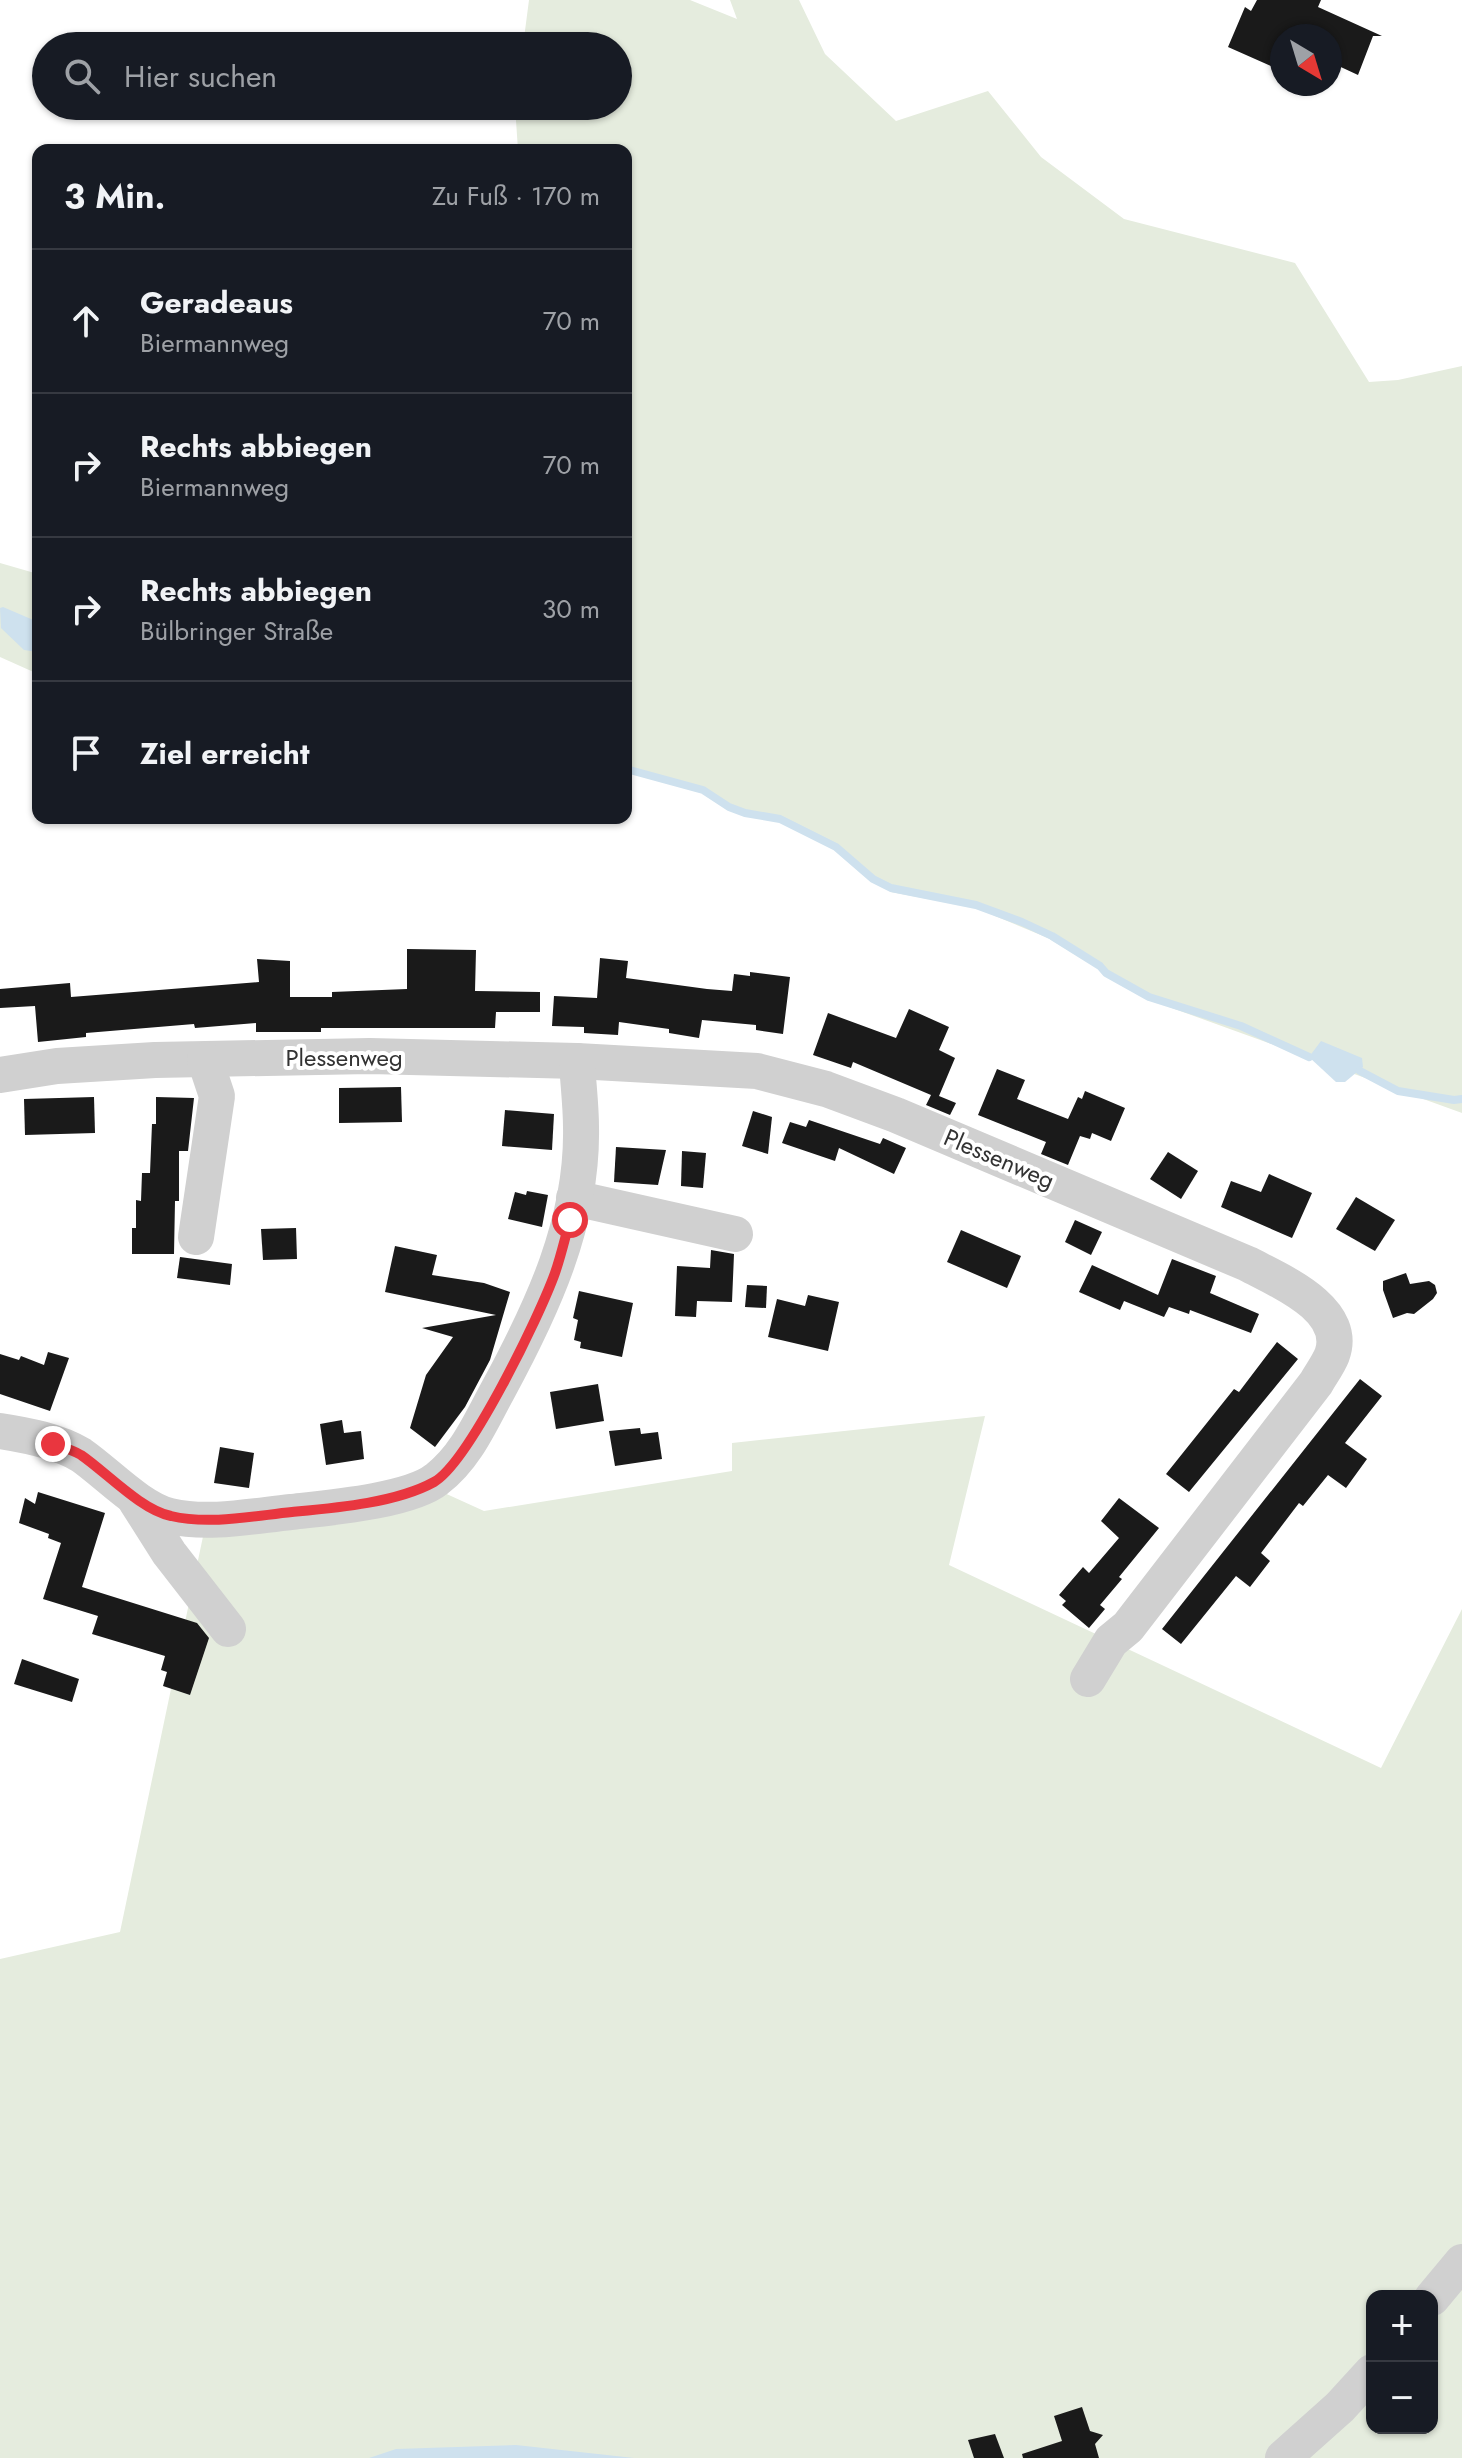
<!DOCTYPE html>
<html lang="de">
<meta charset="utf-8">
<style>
:root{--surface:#171b24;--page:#20242c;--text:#f1f3f6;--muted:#9ea1a6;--line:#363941}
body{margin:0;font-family:Jost,sans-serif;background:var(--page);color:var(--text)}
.controls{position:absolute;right:24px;bottom:24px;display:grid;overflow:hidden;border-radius:16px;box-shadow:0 2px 6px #0004}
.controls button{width:72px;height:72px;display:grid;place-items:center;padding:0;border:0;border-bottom:2px solid var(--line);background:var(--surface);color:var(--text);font:40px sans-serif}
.compass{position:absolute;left:1270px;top:24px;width:72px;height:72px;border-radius:50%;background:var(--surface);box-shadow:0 2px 6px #0004;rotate:142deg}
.stop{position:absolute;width:24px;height:24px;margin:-18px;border:6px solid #e9363f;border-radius:50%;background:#fff}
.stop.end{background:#e9363f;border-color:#fff;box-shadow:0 2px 8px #0008}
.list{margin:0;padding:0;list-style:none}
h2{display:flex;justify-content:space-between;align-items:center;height:104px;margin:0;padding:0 32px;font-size:34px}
h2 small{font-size:26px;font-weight:400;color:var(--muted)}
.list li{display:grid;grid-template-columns:52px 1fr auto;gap:24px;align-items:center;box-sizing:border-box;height:144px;padding:0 32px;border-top:2px solid var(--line)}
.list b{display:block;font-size:30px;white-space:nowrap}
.list p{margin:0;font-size:26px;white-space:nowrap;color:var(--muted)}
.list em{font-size:26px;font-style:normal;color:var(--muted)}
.icon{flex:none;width:44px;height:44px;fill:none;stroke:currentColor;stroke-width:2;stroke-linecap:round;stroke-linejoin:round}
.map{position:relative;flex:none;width:1462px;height:2458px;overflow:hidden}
.search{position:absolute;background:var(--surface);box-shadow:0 2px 6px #0004;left:32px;top:32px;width:600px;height:88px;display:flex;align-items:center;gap:20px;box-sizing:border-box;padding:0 28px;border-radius:44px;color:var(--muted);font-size:30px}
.panel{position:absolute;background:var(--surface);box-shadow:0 2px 6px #0004;left:32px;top:144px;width:600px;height:680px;border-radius:16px}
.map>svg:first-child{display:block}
.green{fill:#e5ecde;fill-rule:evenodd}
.water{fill:#cee1ee}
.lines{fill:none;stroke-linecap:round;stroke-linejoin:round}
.stream{stroke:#cee1ee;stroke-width:8}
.building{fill:#1a1a1a}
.minor{stroke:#d0d0d0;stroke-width:36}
.route{stroke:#e9363f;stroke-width:10}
.labels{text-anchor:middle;stroke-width:8;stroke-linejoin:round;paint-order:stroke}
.street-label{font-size:24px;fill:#333;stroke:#fff}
</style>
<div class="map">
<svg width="1462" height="2458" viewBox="0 0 1462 2458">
<rect width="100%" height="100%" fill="#fff"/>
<!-- green -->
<g class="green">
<path d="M 529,0 L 690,0 L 737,19 L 730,0 L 799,0 L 825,54 L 896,121 L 988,91 L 1041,157 L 1124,219 L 1295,263 L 1369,382 L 1398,380 L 1462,366 L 1462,1113 L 1147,999 L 1048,938 L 976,908 L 891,892 L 872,881 L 835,848 L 779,821 L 745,815 L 727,808 L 702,792 L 626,770 L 626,150 L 518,150 L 515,106 L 618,106 L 618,46 L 523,46 Z"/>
<path d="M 0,563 L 38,574 L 38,674 L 0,657 Z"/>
<path d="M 985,1416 L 949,1565 L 1381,1768 L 1462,1609 L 1462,2458 L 0,2458 L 0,1959 L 120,1932 L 205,1527 L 440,1491 L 484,1511 L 732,1471 L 732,1443 ZM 1372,2296 L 1432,2296 L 1432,2428 L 1372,2428 Z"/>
</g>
<!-- water -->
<g class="water">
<path d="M 3,607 L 38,622 L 38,652 L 24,650 L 1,628 L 0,608 Z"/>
<path d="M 1321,1041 L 1362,1058 L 1363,1067 L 1345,1082 L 1336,1082 L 1309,1057 Z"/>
<path d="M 516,2445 L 634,2458 L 369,2458 L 396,2449 Z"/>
</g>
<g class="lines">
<!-- stream -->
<g class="stream">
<path d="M 626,769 L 703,790 L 729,807 L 745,813 L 780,819 L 836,847 L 873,879 L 891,888 L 976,905 L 1022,922 L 1052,936 L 1100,966 L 1106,973 L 1149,997 L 1241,1026 L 1309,1057"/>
<path d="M 1360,1071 L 1398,1091 L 1454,1100 L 1462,1099"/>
</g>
</g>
<!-- building -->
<g class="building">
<path d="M 1257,0 L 1321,0 L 1318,7 L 1382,36 L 1373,36 L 1358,75 L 1330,62 L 1330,36 L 1282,36 L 1282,71 L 1228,47 L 1245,7 L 1251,11 Z"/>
<path d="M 407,949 L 476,950 L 475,991 L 540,992 L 540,1012 L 496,1012 L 495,1028 L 321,1028 L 321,1032 L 256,1032 L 256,1023 L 195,1028 L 194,1024 L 86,1033 L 86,1037 L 38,1042 L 35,1006 L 0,1008 L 0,989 L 70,983 L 71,997 L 259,982 L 257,959 L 290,961 L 290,997 L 332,997 L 332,992 L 407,989 Z"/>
<path d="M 600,958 L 628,961 L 626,978 L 707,989 L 732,991 L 734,974 L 750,976 L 750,972 L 790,977 L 783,1034 L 756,1030 L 756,1025 L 702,1020 L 699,1038 L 669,1033 L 669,1029 L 619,1022 L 618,1035 L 584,1033 L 584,1027 L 552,1026 L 554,996 L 597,998 Z"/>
<path d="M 909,1009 L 949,1027 L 939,1050 L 955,1058 L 939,1096 L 956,1103 L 950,1115 L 926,1105 L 931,1095 L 853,1062 L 851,1068 L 813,1055 L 828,1013 L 896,1038 Z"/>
<path d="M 997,1069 L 1025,1080 L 1017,1099 L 1068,1119 L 1078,1097 L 1082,1099 L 1085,1091 L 1125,1108 L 1111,1141 L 1092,1133 L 1090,1139 L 1080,1136 L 1068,1165 L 1041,1154 L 1046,1142 L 978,1115 Z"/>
<path d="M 401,1087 L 402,1122 L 339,1123 L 339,1088 Z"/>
<path d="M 94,1097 L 95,1133 L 25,1135 L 24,1099 Z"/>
<path d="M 156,1097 L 194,1098 L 188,1151 L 179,1151 L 179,1201 L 175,1201 L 174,1254 L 132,1254 L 132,1228 L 136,1228 L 136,1200 L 141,1201 L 142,1173 L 150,1173 L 152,1124 L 156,1124 Z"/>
<path d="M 505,1110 L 554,1114 L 552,1150 L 502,1146 Z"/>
<path d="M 753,1111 L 772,1117 L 768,1154 L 742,1146 Z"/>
<path d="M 809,1120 L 880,1144 L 883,1138 L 906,1148 L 894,1174 L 839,1148 L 835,1161 L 782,1143 L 790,1122 L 806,1127 Z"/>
<path d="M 616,1147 L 666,1150 L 658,1185 L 614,1182 Z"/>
<path d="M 682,1151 L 706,1153 L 703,1188 L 681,1186 Z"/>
<path d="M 1168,1152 L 1198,1171 L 1181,1199 L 1150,1179 Z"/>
<path d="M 1269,1174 L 1312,1193 L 1292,1238 L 1221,1207 L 1231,1181 L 1261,1192 Z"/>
<path d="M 527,1191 L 548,1195 L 542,1227 L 508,1219 L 515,1192 L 526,1195 Z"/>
<path d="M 1356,1197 L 1395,1220 L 1375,1251 L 1336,1229 Z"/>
<path d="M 1075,1220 L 1102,1232 L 1091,1255 L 1065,1242 Z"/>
<path d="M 296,1228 L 297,1259 L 263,1260 L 261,1229 Z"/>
<path d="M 961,1230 L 1021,1256 L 1007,1288 L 947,1262 Z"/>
<path d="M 395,1246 L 437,1255 L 432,1275 L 484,1283 L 510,1292 L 490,1360 L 465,1407 L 435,1447 L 410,1428 L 426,1375 L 453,1337 L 422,1328 L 496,1315 L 385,1292 Z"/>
<path d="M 711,1250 L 734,1254 L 732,1302 L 697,1301 L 696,1317 L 675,1316 L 677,1266 L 710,1268 Z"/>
<path d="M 180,1257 L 232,1264 L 230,1285 L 177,1278 Z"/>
<path d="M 1172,1259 L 1216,1276 L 1210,1293 L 1259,1314 L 1251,1333 L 1190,1310 L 1189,1314 L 1169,1307 L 1164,1317 L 1124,1301 L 1120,1310 L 1079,1292 L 1092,1265 L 1158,1295 Z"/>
<path d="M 1406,1273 L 1410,1284 L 1429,1281 L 1435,1285 L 1437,1293 L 1433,1299 L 1414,1314 L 1407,1313 L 1393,1318 L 1383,1290 L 1383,1281 Z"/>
<path d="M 747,1285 L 767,1286 L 766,1308 L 745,1307 Z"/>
<path d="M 579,1291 L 633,1303 L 622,1357 L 580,1348 L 581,1342 L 574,1340 L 578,1320 L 573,1318 Z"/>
<path d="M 808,1295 L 839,1302 L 828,1351 L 768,1337 L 777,1299 L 805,1306 Z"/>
<path d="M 1277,1342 L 1298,1359 L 1189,1492 L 1166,1474 L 1234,1389 L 1239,1392 Z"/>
<path d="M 48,1352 L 69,1358 L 50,1411 L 0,1394 L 0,1354 L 19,1360 L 21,1356 L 44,1365 Z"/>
<path d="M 1360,1379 L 1382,1396 L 1345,1443 L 1367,1459 L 1346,1488 L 1328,1475 L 1303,1506 L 1299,1503 L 1261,1553 L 1270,1561 L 1250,1587 L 1236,1576 L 1181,1644 L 1162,1629 Z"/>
<path d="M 598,1384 L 604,1421 L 556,1429 L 550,1392 Z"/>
<path d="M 342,1420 L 344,1433 L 361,1431 L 364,1459 L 326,1465 L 320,1424 Z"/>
<path d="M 640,1428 L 641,1434 L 658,1432 L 662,1459 L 615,1466 L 609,1431 Z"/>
<path d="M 220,1447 L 254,1453 L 249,1488 L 214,1483 Z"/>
<path d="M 38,1492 L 105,1513 L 82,1587 L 197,1623 L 209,1638 L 190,1695 L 163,1686 L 167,1672 L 161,1670 L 165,1656 L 92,1634 L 98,1616 L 43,1599 L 61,1543 L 48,1538 L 49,1534 L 19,1523 L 25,1498 L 35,1504 Z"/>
<path d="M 1119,1498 L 1159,1528 L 1119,1577 L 1122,1579 L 1100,1605 L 1105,1609 L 1089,1628 L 1062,1605 L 1066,1601 L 1059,1595 L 1083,1567 L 1089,1573 L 1119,1538 L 1101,1521 Z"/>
<path d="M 22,1659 L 79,1679 L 72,1702 L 14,1684 Z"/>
<path d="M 1082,2407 L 1090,2431 L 1103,2435 L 1095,2444 L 1099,2458 L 1023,2458 L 1022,2454 L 1062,2441 L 1054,2416 Z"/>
<path d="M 995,2434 L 1004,2458 L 974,2458 L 968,2440 Z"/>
</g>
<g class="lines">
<!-- minor -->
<g class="minor">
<path d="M 0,1075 L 57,1066 L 155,1060 L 370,1056 L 577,1061 L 757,1071 L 826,1089 L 896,1115 L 1248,1264 C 1278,1280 1349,1309 1332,1355 C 1328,1365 1321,1374 1316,1383 L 1128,1627 L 1111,1641 L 1088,1679"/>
<path d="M 574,1198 L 735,1234"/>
<path d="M 196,1237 L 217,1096 L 205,1060"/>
<path d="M 0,1431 C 26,1435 58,1441 81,1455 C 107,1473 140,1509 170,1516 C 208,1525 252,1516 291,1512 C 327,1508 410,1501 437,1479 C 466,1457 481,1421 498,1390 C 542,1309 583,1222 581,1127 C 581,1105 578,1083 577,1061"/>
<path d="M 136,1501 L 169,1553 L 228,1629"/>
<path d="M 1432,2298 L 1462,2262"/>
<path d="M 1283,2458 L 1340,2407 L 1372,2372"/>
</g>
</g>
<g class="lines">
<!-- route -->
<path class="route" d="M 53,1444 C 62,1447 72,1450 81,1455 C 106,1472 141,1510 171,1516 C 209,1525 253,1516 292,1512 C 335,1508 396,1503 434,1482 C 469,1462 540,1315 555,1273 C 561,1256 565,1238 570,1220"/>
</g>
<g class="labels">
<!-- street labels -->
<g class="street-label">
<text x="344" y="1066">Plessenweg</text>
<text transform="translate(999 1159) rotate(23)" y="8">Plessenweg</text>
</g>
</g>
</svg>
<div class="controls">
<button>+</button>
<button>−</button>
</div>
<svg class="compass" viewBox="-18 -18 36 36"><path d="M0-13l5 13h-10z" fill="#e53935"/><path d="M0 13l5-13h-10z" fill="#9ea1a6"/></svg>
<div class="stop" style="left:570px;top:1220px"></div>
<div class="stop end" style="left:53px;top:1444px"></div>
<div class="search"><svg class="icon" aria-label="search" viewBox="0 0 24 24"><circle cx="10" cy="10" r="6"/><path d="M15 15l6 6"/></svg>Hier suchen</div>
<section class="panel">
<h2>3 Min.<small>Zu Fuß · 170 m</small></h2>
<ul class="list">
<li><svg class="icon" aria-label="ahead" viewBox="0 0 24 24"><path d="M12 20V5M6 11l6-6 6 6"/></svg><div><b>Geradeaus</b><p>Biermannweg</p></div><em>70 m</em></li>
<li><svg class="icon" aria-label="right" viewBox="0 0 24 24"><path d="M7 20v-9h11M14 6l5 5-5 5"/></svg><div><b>Rechts abbiegen</b><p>Biermannweg</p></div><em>70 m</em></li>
<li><svg class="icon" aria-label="right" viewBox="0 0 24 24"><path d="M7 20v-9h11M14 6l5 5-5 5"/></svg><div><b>Rechts abbiegen</b><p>Bülbringer Straße</p></div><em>30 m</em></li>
<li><svg class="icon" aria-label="arrive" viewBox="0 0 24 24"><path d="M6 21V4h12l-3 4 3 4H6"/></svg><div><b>Ziel erreicht</b></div></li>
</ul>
</section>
</div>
